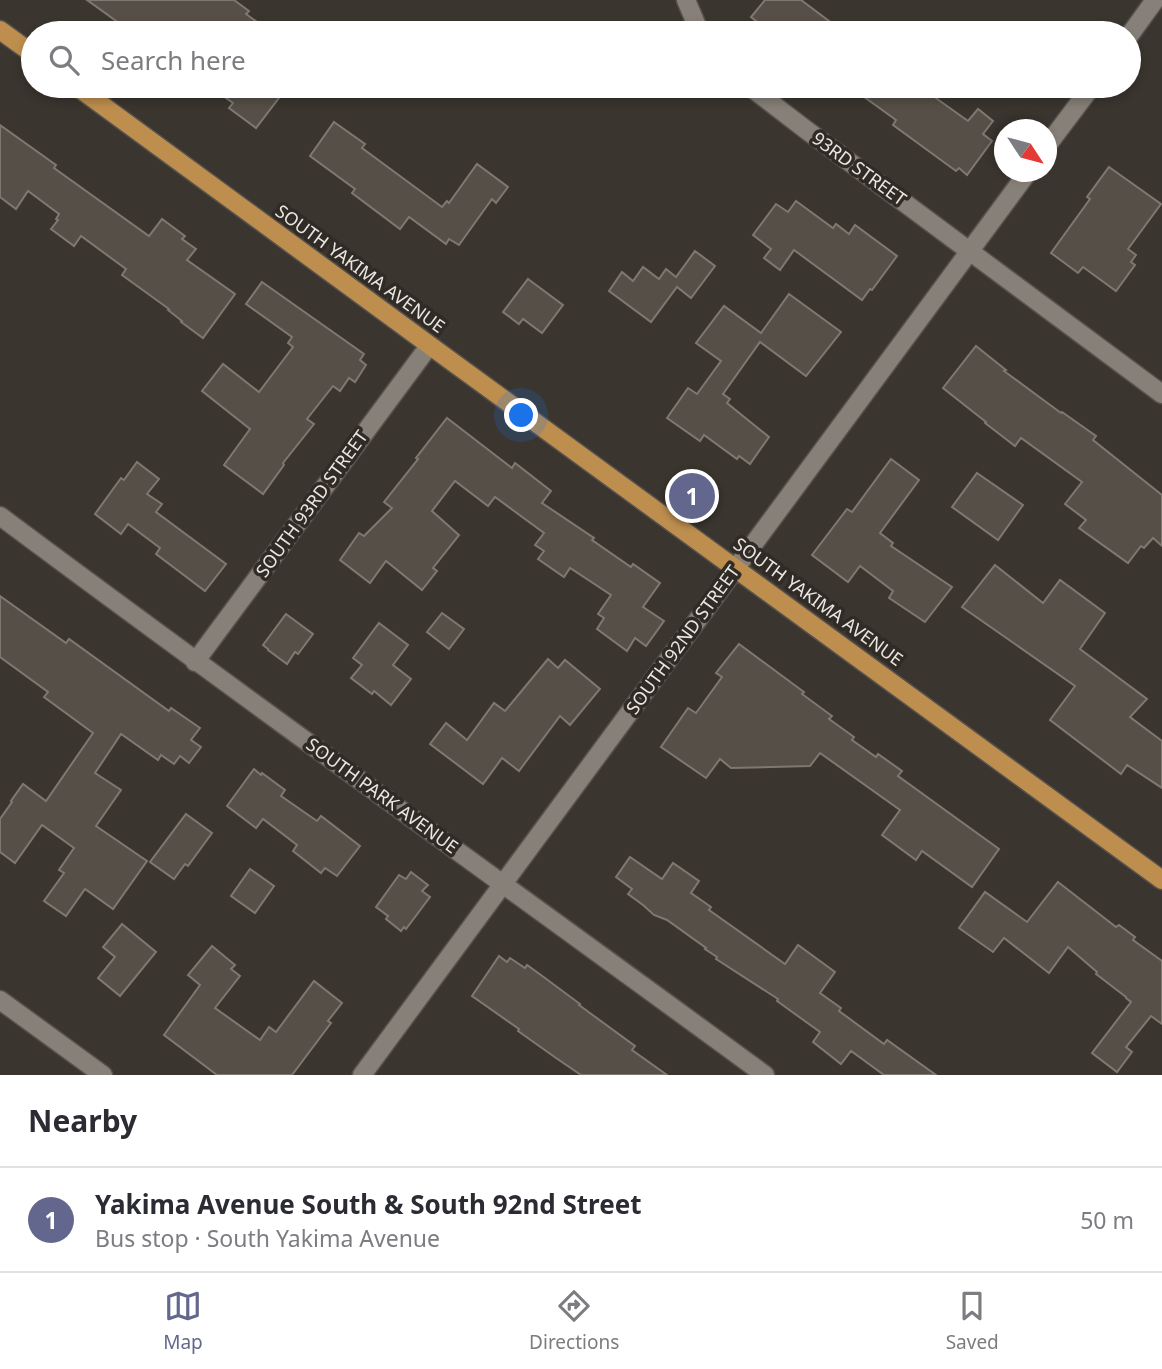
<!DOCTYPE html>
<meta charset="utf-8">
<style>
:root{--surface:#fff;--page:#f7f7f7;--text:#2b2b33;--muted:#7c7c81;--line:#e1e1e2;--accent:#64678d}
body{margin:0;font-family:"Noto Sans",sans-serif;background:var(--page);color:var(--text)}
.compass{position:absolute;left:994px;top:119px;width:63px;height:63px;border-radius:50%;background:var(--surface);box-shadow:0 4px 10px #0003;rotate:126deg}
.you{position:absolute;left:522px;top:416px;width:24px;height:24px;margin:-18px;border:5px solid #fff;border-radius:50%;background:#1a73e8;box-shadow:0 0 0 10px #1a73e833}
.badge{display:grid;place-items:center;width:46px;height:46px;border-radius:50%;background:var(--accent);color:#fff;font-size:23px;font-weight:700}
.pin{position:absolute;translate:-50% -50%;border:4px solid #fff;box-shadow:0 2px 7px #0006}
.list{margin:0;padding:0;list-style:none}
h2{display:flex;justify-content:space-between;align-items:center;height:91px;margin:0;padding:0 28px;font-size:30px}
h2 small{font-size:23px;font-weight:400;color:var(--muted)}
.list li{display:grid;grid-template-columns:46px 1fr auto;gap:21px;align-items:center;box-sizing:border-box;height:105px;padding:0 28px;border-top:2px solid var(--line)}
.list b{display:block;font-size:26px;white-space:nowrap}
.list p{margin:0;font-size:23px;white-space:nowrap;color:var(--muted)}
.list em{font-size:23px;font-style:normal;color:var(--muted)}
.icon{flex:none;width:38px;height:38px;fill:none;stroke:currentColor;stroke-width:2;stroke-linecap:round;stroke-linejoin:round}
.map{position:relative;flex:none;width:1162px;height:1075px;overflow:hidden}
.search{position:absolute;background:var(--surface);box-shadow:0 4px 10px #0003;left:21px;right:21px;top:21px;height:77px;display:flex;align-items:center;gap:18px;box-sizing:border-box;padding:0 24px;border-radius:38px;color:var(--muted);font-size:26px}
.sheet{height:196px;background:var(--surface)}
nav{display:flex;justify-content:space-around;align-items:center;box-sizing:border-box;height:98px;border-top:2px solid var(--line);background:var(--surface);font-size:19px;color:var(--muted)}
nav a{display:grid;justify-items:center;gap:4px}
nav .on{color:var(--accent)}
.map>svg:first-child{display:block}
.building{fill:#554f48;stroke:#7f7871;stroke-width:2}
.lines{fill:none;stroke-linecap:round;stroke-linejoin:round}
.minor-casing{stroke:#56514c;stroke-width:21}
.major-casing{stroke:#56514c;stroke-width:21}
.minor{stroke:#878079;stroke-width:18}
.major{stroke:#be8e4e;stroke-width:18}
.labels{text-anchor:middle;stroke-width:7;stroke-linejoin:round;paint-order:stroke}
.street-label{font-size:18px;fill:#eae6e2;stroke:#312b25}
</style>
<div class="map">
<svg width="1162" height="1075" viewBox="0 0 1162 1075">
<rect width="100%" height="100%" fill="#3b352f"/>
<!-- building -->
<g class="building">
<path d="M 87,0 L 234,0 L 249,11 L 246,14 L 272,33 L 133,33 Z"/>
<path d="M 765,0 L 801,0 L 845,33 L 772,33 L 751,17 Z"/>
<path d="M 209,86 L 288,86 L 256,128 L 229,108 L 233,103 Z"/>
<path d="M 849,86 L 919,86 L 968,121 L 978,109 L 993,121 L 983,134 L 992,141 L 967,175 L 959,168 L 956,171 L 893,125 L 896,120 Z"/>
<path d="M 334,122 L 365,144 L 362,148 L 442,207 L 447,201 L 449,203 L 477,164 L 508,187 L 496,203 L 492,199 L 459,245 L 449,239 L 446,244 L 409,217 L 400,229 L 352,193 L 355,189 L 310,156 Z"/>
<path d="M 0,125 L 56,165 L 54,168 L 149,236 L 162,219 L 185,236 L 182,239 L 196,249 L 187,260 L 235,294 L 203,338 L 181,322 L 182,321 L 168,310 L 169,309 L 122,275 L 126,269 L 81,236 L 74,246 L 51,229 L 58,220 L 56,219 L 59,214 L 28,191 L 16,209 L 0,197 Z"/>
<path d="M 1109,167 L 1161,204 L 1128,249 L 1136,255 L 1131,262 L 1135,265 L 1116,291 L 1083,267 L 1078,273 L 1051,253 L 1090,199 L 1087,197 Z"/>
<path d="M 796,201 L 833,228 L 836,224 L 849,234 L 855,225 L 897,256 L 872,290 L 870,289 L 862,300 L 794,250 L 780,270 L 764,258 L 771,249 L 753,235 L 776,204 L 788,212 Z"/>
<path d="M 695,251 L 715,266 L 691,298 L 677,287 L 651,322 L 609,291 L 622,272 L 633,281 L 643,267 L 659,279 L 666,269 L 676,277 Z"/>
<path d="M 528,279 L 563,305 L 542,333 L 523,319 L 519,324 L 503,312 Z"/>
<path d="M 262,282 L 364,354 L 360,360 L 366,365 L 355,382 L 349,378 L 340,391 L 333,386 L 307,419 L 314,424 L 283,463 L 284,465 L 263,494 L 224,465 L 250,429 L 202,391 L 223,364 L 259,392 L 293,347 L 288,343 L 292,337 L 246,304 Z"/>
<path d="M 789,294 L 841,332 L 806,376 L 760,342 L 723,394 L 730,399 L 727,403 L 769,437 L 750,464 L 739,456 L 737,459 L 704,435 L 700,441 L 667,418 L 688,388 L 697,394 L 721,361 L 696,343 L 724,306 L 761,333 Z"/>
<path d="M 976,346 L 1006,370 L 1004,371 L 1061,413 L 1062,412 L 1096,436 L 1093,440 L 1162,495 L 1162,546 L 1153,538 L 1144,548 L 1141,546 L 1128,563 L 1079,528 L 1086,520 L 1065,504 L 1082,482 L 1021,438 L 1015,446 L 985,423 L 986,422 L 943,388 Z"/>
<path d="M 447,418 L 512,468 L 515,463 L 551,491 L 542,503 L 594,538 L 592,540 L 631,567 L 633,564 L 660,583 L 643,607 L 664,621 L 646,646 L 635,638 L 627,651 L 597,629 L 604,618 L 598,614 L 611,595 L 570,568 L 564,577 L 538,559 L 544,551 L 535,545 L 544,533 L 495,497 L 488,506 L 455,481 L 432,511 L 459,535 L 433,568 L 437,571 L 422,590 L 386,561 L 370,583 L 340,560 L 359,533 L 364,536 L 392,508 L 384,502 L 418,459 L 416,458 Z"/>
<path d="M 891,459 L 919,480 L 880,533 L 893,543 L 891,546 L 952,587 L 925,622 L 889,598 L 893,591 L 860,566 L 848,582 L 812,555 L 847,509 L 852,512 Z"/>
<path d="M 137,462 L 159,479 L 147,494 L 162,504 L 156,512 L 226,564 L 205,591 L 156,554 L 160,548 L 128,524 L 121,534 L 95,514 L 121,478 L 124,480 Z"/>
<path d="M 977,473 L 1023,505 L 998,540 L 952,507 Z"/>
<path d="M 995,565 L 1043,603 L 1060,580 L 1105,613 L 1080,649 L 1147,699 L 1130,717 L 1162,741 L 1162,788 L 1127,765 L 1121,774 L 1050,720 L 1075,686 L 962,607 Z"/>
<path d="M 0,596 L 66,643 L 69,639 L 169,711 L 171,708 L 200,728 L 191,740 L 201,747 L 189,763 L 180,756 L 174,764 L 161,755 L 158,760 L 121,734 L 95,773 L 121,790 L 96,826 L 147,861 L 113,909 L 85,889 L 66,916 L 44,901 L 64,873 L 59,870 L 74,848 L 42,825 L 15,863 L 0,852 L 0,819 L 12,802 L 11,801 L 23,784 L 46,801 L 93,733 L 44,697 L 48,692 L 0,657 Z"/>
<path d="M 442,613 L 464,629 L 449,649 L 427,632 Z"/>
<path d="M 286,614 L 313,634 L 298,654 L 295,652 L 287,664 L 268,650 L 268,649 L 263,645 Z"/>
<path d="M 379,623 L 408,645 L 393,665 L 411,679 L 391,705 L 374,691 L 372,694 L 351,678 L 362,665 L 353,658 Z"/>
<path d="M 739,644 L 804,692 L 802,694 L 832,716 L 829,719 L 854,737 L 852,740 L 876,757 L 878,754 L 902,771 L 898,776 L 999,849 L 972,887 L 922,851 L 916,860 L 882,835 L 900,810 L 820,753 L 810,766 L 731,768 L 720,759 L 706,778 L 661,747 L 688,708 L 696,713 L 722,677 L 716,673 Z"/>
<path d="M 548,659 L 558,668 L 565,660 L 600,689 L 570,725 L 560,716 L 519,771 L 502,758 L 483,784 L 430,744 L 446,723 L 467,740 L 494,703 L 505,711 Z"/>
<path d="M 254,769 L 261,775 L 262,773 L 285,790 L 281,796 L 317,821 L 321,816 L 360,846 L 337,876 L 325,868 L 321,873 L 293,851 L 297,845 L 263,819 L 256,828 L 227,806 Z"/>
<path d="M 186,814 L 212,833 L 188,866 L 185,864 L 174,879 L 150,862 Z"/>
<path d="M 630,857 L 662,879 L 673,863 L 699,881 L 691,893 L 711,907 L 709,910 L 785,964 L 798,945 L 835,972 L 820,993 L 841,1008 L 839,1011 L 884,1044 L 887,1040 L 936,1075 L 884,1075 L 851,1051 L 841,1064 L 813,1042 L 820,1032 L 777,1001 L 778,999 L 716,959 L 717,957 L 705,949 L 706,948 L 667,920 L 654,915 L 643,905 L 628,894 L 632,889 L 616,877 Z"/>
<path d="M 250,869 L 274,886 L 255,913 L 231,896 Z"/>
<path d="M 411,872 L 428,885 L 422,891 L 430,897 L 406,929 L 404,927 L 401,931 L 386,919 L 388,916 L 376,907 L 399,875 L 406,879 Z"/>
<path d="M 1058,882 L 1116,927 L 1119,925 L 1135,937 L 1133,940 L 1162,961 L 1162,1024 L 1151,1016 L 1126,1047 L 1132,1052 L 1117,1072 L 1092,1053 L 1131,1002 L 1126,998 L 1126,997 L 1096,974 L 1097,972 L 1068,947 L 1049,973 L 1004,938 L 993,952 L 959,928 L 985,892 L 1027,922 Z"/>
<path d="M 122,924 L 156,952 L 120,996 L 98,978 L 115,957 L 103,947 Z"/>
<path d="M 212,946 L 235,965 L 231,969 L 240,976 L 215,1008 L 260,1040 L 269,1027 L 276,1032 L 314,981 L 342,1003 L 328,1021 L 331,1023 L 292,1075 L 217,1075 L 164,1035 L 200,985 L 188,975 Z"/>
<path d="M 499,956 L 507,962 L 510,958 L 525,968 L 527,965 L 545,978 L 580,1004 L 579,1005 L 635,1046 L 632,1050 L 667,1075 L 581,1075 L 556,1058 L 518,1031 L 519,1029 L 472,996 Z"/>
</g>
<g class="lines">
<!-- minor casing -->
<g class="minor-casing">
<g id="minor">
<path d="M 686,0 L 700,33"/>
<path d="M 1129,36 L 1155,0"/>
<path d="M 749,86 L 805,129 L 1162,394"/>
<path d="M 1046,147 L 1092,86"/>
<path d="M 0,516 C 253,705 510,888 765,1075"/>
<path d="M 195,662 L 429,346"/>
<path d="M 0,1000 L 103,1075"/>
<path d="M 362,1075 L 1028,172"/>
</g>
</g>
<!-- major casing -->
<g class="major-casing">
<g id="major">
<path d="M 0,30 L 33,54"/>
<path d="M 76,86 C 437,352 801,615 1162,880"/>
</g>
</g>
<!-- minor -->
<use href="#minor" class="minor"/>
<!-- major -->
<use href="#major" class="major"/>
</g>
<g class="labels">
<!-- street labels -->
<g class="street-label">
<text transform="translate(859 169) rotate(36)" y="6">93RD STREET</text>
<text transform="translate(360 269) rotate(36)" y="6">SOUTH YAKIMA AVENUE</text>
<text transform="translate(312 504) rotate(-54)" y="6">SOUTH 93RD STREET</text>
<text transform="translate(818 602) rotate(36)" y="6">SOUTH YAKIMA AVENUE</text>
<text transform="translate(683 640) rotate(-54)" y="6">SOUTH 92ND STREET</text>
<text transform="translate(382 796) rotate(36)" y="6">SOUTH PARK AVENUE</text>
</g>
</g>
</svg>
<svg class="compass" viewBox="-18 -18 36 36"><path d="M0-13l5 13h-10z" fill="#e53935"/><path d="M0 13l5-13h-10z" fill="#7c7c81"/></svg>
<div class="you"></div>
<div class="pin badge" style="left:692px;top:496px">1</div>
<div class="search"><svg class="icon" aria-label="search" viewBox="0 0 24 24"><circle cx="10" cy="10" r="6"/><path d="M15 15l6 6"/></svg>Search here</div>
</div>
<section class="sheet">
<h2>Nearby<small></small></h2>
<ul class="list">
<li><span class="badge">1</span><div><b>Yakima Avenue South &amp; South 92nd Street</b><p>Bus stop · South Yakima Avenue</p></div><em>50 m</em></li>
</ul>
</section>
<nav>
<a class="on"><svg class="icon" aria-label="map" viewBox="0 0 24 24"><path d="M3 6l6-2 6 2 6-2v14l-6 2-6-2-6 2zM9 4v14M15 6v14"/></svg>Map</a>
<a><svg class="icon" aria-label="directions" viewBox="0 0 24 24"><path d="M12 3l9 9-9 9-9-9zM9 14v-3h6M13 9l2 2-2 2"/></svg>Directions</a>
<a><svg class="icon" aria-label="saved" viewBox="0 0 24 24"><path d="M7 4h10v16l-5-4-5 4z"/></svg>Saved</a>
</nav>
